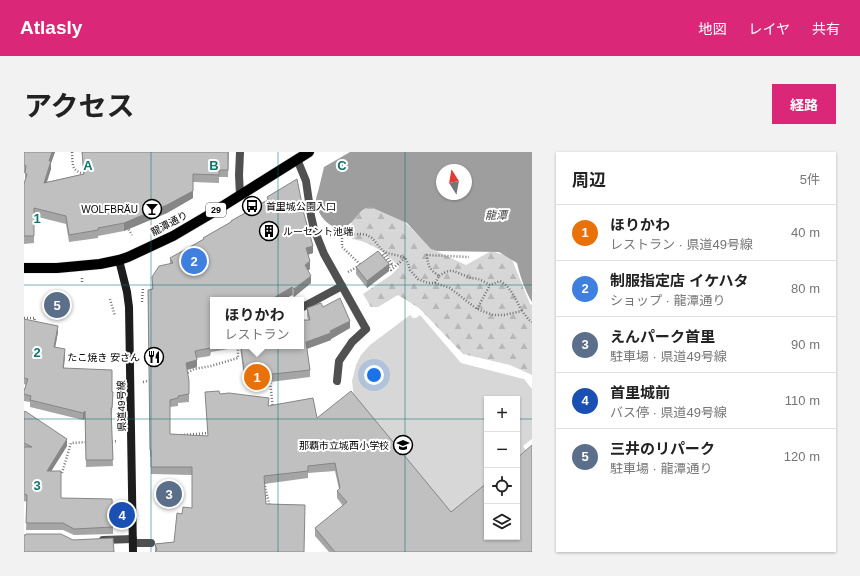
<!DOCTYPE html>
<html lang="ja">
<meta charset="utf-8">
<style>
:root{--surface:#fff;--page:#f2f2f2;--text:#222;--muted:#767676;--line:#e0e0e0;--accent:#db2777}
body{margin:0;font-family:Arial,"Noto Sans JP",sans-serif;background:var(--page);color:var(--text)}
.controls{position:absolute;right:12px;bottom:12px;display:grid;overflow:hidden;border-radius:0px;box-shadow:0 1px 3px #0004}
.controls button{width:36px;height:36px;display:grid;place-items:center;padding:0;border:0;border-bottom:1px solid var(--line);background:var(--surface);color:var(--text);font:20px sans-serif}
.compass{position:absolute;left:412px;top:12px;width:36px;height:36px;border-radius:50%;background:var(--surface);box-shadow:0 1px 3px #0004;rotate:349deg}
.you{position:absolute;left:350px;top:223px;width:14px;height:14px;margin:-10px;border:3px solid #fff;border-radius:50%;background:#1a73e8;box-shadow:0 0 0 6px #1a73e833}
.badge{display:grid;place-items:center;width:26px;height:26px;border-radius:50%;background:var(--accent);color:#fff;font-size:13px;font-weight:700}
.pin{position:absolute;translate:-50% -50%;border:2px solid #fff;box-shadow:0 1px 4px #0006}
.popup{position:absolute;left:186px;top:145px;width:94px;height:52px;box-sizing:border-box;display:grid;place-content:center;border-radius:0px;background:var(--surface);filter:drop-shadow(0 1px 3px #0005);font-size:13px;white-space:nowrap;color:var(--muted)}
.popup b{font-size:15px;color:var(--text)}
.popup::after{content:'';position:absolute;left:50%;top:100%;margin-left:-8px;border:8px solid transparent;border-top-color:var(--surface)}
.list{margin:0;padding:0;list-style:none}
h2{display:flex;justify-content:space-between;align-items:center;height:52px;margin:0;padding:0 16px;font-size:17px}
h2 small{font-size:13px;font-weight:400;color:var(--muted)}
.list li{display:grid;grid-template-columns:26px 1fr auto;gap:12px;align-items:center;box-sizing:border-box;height:56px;padding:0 16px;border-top:1px solid var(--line)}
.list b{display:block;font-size:15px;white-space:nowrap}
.list p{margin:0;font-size:13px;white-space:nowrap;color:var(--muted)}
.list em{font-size:13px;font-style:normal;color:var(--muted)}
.icon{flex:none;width:22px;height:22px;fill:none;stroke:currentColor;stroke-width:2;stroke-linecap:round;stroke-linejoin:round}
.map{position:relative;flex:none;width:508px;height:400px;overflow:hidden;border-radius:0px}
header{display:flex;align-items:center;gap:24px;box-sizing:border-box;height:56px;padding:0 20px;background:var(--accent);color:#fff}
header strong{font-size:19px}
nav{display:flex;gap:22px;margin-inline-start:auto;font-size:14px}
.intro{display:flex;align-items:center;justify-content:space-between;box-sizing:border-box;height:96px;padding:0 24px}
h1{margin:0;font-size:28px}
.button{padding:10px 18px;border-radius:0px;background:var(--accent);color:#fff;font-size:14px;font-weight:700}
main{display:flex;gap:24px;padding:0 24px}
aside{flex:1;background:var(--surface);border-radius:0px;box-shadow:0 1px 3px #0004}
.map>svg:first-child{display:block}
.forest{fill:url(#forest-firs)}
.pitch{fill:#d7d7d7}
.water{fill:#9e9e9e;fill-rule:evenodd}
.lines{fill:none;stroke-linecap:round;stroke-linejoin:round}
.primary-casing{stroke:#dbdbdb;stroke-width:11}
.path{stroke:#727272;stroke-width:2.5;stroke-dasharray:1 2;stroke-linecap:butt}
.service{stroke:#505050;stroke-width:8}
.minor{stroke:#505050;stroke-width:8}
.secondary{stroke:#1d1d1d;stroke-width:8}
.primary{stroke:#000;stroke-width:10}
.wall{fill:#a5a5a5}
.shaded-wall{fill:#868686}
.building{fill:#c0c0c0;stroke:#868686}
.grid{fill:none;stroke:#0f766e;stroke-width:1;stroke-opacity:0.55}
.labels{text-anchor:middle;stroke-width:4;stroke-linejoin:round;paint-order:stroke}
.shield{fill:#fff;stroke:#4c4c4c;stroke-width:1}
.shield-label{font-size:9px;font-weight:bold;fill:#000}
.poi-label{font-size:10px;fill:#000;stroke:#fff;text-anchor:end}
.street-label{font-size:10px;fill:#000;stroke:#fff}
.water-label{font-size:11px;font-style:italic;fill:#3f3f3f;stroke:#fff}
.grid-label{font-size:13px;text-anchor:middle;font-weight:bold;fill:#0f766e;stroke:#fff;stroke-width:4;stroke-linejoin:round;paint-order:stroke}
</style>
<header>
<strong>Atlasly</strong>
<nav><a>地図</a><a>レイヤ</a><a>共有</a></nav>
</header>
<div class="intro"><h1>アクセス</h1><a class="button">経路</a></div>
<main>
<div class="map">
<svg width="508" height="400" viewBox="0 0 508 400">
<defs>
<pattern id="forest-firs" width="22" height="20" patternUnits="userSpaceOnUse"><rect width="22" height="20" fill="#d7d7d7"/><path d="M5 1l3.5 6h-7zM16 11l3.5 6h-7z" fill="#b7b7b7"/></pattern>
</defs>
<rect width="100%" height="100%" fill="#fff"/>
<!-- forest -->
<path class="forest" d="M 348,51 L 368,58 L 410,98 L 442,113 L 467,99 L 487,105 L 506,152 L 508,153 L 508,223 L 486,213 L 439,202 L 395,156 L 374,143 L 354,155 L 347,155 L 339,142 L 367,123 L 375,115 C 363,101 346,90 328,87 L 327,61 Z"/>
<!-- pitch -->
<path class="pitch" d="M 386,163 L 389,166 L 392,166 L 396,163 L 437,211 L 500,227 L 508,237 L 508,287 L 499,294 L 502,298 L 493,305 L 493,247 L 463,247 L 463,335 L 427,365 L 330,245 L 328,229 L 332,213 L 337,203 L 346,193 Z"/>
<!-- water -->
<path class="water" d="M 326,0 L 508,0 L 508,150 C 501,139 496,124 493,111 L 475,100 L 413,99 L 407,97 L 383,71 L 349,56 C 336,53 333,68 323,74 C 308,82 292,62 292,49 C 292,46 293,42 294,40 C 296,32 298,23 300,15 ZM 418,18 L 442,18 L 442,42 L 418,42 Z"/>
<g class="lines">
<!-- primary casing -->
<g class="primary-casing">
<path id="primary" d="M 0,116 L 33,116 L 76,112 L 95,108 L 104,105 L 149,84 L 183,64 L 285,0"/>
</g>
<!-- path -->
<g class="path">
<path d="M 48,0 C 49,16 47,18 63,23"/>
<path d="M 103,75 L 108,83"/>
<path d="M 306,83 L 338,82 L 343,83 L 348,86 L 358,98 L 363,101 L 376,104 L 381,106 L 384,111 L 386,118 L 394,127 L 404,131 L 411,131 L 426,136 L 453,157 L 469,163 L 480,163 L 498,159 L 505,168 L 508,170"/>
<path d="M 318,83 L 318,95 L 337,113"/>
<path d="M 356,103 L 358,102 L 367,114 L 369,113 L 360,100"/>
<path d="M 363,113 L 367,118 L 381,106"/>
<path d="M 324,120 L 335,114"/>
<path d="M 415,124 C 429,114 431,121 445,125 C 448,127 451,126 454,127 C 458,128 462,131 466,133 L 476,129 C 488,136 491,147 498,159"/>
<path d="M 58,126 L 58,132"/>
<path d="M 411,131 L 415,124 C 405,117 404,114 403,103 L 445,105"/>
<path d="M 86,147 L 91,164"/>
<path d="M 118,150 L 119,135"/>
<path d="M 453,157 L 466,133"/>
<path d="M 0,166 L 11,166 L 10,171"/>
<path d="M 161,222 L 170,217 L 187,214 L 214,206 L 214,194"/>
<path d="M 246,228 L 249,257"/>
<path d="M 119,230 L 128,228"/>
<path d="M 157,283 L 186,281"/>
<path d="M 85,290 L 93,289"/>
<path d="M 35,321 L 38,321 L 47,291 L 64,290"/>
<path d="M 241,328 L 241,335 L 246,355"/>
</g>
<!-- service -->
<path class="service" d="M 313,229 L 315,209 L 328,190 L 342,177"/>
<!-- minor -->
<g class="minor">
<path d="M 216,0 L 215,23 L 216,43"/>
<path d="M 273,7 L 282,29 L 287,64 L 290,77 L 300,102 L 342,177"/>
<path d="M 277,156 L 318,134"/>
<path d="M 79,388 L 109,387"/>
<path d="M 109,391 L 127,391"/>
</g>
<!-- secondary -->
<path class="secondary" d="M 95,108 L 103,140 L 105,155 L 109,400"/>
<!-- primary -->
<use href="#primary" class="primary"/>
</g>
<!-- wall -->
<g class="wall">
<path d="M 0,0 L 31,0 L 27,11 L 27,17 L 23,30 L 59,22 L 58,0 L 205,0 L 204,25 L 195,25 L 195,31 L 169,30 L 169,46 L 143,61 L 100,79 L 74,84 L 74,86 L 45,90 L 42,72 L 10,64 L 10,91 L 0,92 L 0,32 L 1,28 L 1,21 L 0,21 Z"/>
<path d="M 243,45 L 289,101 L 284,103 L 286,117 L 284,118 L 287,131 L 270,145 L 268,143 L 259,148 L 189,148 L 189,194 L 277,194 L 284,168 L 283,164 L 283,156 L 299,155 L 326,176 L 307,187 L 307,188 L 283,197 L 286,218 L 286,225 L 221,233 L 216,195 L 187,200 L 186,204 L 173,206 L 173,215 L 163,218 L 165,229 L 165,250 L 154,251 L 154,254 L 146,255 L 146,282 L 184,284 L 181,240 L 196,242 L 293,266 L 427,360 L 508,400 L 305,400 L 291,384 L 291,376 L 319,354 L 313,346 L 313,339 L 315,337 L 311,319 L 284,321 L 284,326 L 240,332 L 242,352 L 131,400 L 131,392 L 150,390 L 158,362 L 168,356 L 168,323 L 127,322 L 127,305 L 126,305 L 124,138 L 128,138 L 128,125 L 146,112 L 146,106 L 179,88 L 179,86 L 207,70 L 207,69 L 227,58 L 227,56 L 243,48 Z"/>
<path d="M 332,115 L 365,119 L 343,136 L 332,122 Z"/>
<path d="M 0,167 L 34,180 L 31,195 L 41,203 L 40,216 L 89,240 L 88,263 L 87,263 L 89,314 L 62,315 L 61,266 L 59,268 L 6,255 L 6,250 L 0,249 L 0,239 L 2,233 L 0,232 Z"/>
<path d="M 0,260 L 43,294 L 27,319 L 37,346 L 89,375 L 89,382 L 50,383 L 39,378 L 2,378 L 3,350 L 0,349 Z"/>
</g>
<!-- shaded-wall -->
<g class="shaded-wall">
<path d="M 28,0 L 31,0 L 27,11 L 27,17 L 20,38 L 20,31 L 25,9 Z"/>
<path d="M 169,39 L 169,46 L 143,61 L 100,79 L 100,71 Z"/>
<path d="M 289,94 L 289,101 L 282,103 L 282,96 Z"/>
<path d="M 286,109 L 286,117 L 281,120 L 281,113 Z"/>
<path d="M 365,112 L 365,119 L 343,136 L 343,129 Z"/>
<path d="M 287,124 L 287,131 L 270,145 L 270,137 Z"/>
<path d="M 268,135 L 268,143 L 259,148 L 246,148 Z"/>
<path d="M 326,169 L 326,176 L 307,187 L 307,188 L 282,197 L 282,190 L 306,179 Z"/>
<path d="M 34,174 L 34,180 L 30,202 L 30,195 Z"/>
<path d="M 41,197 L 41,203 L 39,222 L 39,216 Z"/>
<path d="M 173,208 L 173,215 L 162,218 L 162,211 Z"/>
<path d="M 61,259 L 61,266 L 59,268 L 59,261 Z"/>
<path d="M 43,287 L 43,294 L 23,326 L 23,319 Z"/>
</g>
<!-- building -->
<g class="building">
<path d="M 0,0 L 28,0 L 25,9 L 27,9 L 20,31 L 60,22 L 58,0 L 204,0 L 204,18 L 195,18 L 195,23 L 169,22 L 169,39 L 143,53 L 100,71 L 74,76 L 74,78 L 45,83 L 42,64 L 10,56 L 10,84 L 0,84 L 0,32 L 3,22 L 1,21 L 2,14 L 0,13 Z"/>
<path d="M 273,27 L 280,62 L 289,94 L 282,96 L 286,109 L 281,113 L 287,124 L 270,137 L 268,135 L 246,148 L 189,148 L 189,193 L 187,193 L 186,196 L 171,199 L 173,208 L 162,211 L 165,229 L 165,242 L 154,244 L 154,246 L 146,248 L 146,282 L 184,284 L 181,240 L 195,239 L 196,242 L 205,241 L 245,246 L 244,254 L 289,246 L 293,266 L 327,239 L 427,360 L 463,331 L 463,385 L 493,385 L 493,306 L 508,293 L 508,400 L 311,400 L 291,376 L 323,350 L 313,339 L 316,336 L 311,311 L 284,314 L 284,319 L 240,324 L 242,352 L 281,353 L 280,400 L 131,400 L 133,398 L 131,392 L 150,390 L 153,361 L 158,362 L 159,355 L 168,356 L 168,315 L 127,315 L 127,298 L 126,298 L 124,138 L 129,137 L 128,125 L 135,114 L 149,111 L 146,106 L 180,87 L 179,86 L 207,70 L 207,69 L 228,57 L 227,56 L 245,48 L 243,45 Z"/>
<path d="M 354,99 L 365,112 L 343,129 L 332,115 Z"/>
<path d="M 316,146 L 326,169 L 306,179 L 307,181 L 282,190 L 286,218 L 221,225 L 217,194 L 277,194 L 277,168 L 286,168 L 283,156 L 297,151 L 299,155 Z"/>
<path d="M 0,167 L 34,174 L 30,195 L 41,197 L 39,216 L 88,218 L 88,240 L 89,240 L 88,256 L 87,256 L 89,308 L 62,308 L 61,259 L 59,261 L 6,248 L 7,244 L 0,242 L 0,239 L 4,227 L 0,226 Z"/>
<path d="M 1,259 L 43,287 L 23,319 L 37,319 L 37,346 L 88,347 L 89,375 L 50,377 L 39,371 L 2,371 L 3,343 L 0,342 L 0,295 L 8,295 L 0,291 L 0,260 Z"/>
<path d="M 2,382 L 37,382 L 49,388 L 89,386 L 90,400 L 0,400 L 0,383 L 2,383 Z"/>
</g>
<!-- grid -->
<path class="grid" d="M 127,0 L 127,400M 254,0 L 254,400M 381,0 L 381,400M 0,133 L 508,133M 0,267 L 463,267M 493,267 L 508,267"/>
<!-- icons -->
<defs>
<g id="bus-ring" transform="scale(1)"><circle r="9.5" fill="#fff" stroke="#000" stroke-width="1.5"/><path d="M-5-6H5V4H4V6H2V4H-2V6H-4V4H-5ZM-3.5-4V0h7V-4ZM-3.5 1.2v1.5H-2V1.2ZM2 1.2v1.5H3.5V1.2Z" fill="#000"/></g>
<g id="bar-ring" transform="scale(1)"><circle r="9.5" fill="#fff" stroke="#000" stroke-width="1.5"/><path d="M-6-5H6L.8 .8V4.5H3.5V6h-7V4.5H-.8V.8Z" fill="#000"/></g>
<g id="building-ring" transform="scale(1)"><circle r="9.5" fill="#fff" stroke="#000" stroke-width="1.5"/><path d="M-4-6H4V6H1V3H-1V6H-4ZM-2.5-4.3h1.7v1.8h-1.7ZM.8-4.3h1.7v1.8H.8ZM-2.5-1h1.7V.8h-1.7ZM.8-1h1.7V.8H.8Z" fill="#000"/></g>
<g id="restaurant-ring" transform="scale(1)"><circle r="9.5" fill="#fff" stroke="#000" stroke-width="1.5"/><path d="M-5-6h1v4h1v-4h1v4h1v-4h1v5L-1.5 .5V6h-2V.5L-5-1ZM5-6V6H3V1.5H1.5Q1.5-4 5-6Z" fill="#000"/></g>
<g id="school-ring" transform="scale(1)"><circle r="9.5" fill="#fff" stroke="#000" stroke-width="1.5"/><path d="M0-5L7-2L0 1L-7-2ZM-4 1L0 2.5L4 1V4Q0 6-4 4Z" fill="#000"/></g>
</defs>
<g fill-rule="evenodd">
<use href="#bus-ring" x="228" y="54"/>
<use href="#bar-ring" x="128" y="57"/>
<use href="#building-ring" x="245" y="79"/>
<use href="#restaurant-ring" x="130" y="205"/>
<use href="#school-ring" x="379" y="293"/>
</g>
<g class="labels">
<!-- shield labels -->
<rect class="shield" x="182" y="51" width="20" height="14" rx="3"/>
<g class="shield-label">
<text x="192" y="61">29</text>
</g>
<!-- poi labels -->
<g class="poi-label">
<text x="242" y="58" text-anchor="start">首里城公園入口</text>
<text x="114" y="61">WOLFBRÄU</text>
<text x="259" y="83" text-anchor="start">ルーセント池端</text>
<text x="116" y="209">たこ焼き 安さん</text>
<text x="365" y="297">那覇市立城西小学校</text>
</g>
<!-- street labels -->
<g class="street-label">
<text transform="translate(145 71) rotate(-28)" y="4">龍潭通り</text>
<text transform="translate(97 254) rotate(-91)" y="4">県道49号線</text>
</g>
<!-- water labels -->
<g class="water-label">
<text x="472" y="67">龍潭</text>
</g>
</g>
<g class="grid-label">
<text x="64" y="18">A</text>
<text x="190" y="18">B</text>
<text x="318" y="18">C</text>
<text x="13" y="71">1</text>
<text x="13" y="205">2</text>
<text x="13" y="338">3</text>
</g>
</svg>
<div class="controls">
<button>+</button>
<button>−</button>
<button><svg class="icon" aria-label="locate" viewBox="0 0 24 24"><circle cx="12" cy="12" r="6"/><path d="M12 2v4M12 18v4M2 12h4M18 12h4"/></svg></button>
<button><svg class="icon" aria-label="layers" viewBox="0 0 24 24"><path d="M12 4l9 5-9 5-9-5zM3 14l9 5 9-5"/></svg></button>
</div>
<svg class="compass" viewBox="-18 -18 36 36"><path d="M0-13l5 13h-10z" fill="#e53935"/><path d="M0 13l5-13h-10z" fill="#767676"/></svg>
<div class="you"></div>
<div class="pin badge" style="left:233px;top:225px;background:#e8710a">1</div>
<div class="popup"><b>ほりかわ</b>レストラン</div>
<div class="pin badge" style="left:170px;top:109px;background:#3f7fe0">2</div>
<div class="pin badge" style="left:145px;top:342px;background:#5c6f8a">3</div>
<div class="pin badge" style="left:98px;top:363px;background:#1a4fb4">4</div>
<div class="pin badge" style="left:33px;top:153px;background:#5c6f8a">5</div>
</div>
<aside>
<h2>周辺<small>5件</small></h2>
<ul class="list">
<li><span class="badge" style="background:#e8710a">1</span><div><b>ほりかわ</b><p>レストラン · 県道49号線</p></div><em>40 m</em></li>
<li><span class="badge" style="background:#3f7fe0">2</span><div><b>制服指定店 イケハタ</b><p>ショップ · 龍潭通り</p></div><em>80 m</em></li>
<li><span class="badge" style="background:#5c6f8a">3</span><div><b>えんパーク首里</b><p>駐車場 · 県道49号線</p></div><em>90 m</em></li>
<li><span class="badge" style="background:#1a4fb4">4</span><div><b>首里城前</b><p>バス停 · 県道49号線</p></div><em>110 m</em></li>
<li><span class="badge" style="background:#5c6f8a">5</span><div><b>三井のリパーク</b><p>駐車場 · 龍潭通り</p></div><em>120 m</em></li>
</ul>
</aside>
</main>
